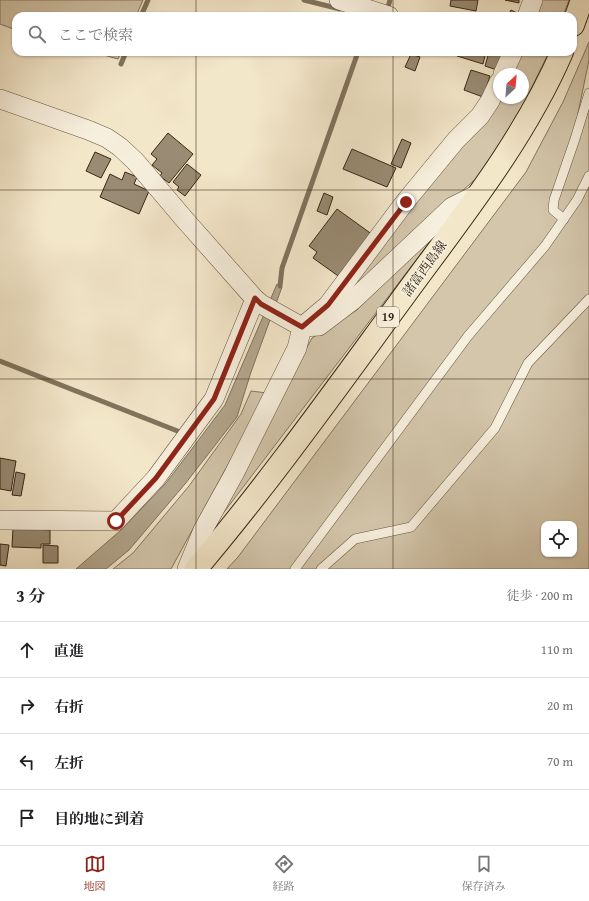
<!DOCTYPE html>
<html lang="ja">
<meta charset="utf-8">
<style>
:root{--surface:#fff;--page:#f2f2f2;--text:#202124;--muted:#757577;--line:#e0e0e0;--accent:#8f2418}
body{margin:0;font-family:"Gentium Book Plus","Noto Serif JP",serif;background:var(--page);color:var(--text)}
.controls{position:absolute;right:12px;bottom:12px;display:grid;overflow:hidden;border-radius:8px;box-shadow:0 1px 3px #0004}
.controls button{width:36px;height:36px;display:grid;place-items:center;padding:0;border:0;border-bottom:1px solid var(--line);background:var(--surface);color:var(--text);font:20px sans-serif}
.compass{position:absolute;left:493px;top:68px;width:36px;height:36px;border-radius:50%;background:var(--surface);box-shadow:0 1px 3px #0004;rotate:26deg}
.stop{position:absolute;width:12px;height:12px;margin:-9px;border:3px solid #8f2418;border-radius:50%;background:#fff}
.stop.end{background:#8f2418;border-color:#fff;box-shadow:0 1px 4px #0008}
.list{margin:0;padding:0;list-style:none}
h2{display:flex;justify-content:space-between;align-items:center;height:52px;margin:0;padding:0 16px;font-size:17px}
h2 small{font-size:13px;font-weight:400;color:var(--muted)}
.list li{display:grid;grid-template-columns:26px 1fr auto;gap:12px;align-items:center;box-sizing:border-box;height:56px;padding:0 16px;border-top:1px solid var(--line)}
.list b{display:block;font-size:15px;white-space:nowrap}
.list em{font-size:13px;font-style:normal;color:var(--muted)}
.icon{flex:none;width:22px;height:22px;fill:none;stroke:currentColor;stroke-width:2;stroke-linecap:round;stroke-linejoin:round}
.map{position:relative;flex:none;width:589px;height:569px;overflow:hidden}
.search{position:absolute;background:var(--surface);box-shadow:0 1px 3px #0004;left:12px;right:12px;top:12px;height:44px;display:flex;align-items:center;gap:10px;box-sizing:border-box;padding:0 14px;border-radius:12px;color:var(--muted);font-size:15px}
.sheet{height:276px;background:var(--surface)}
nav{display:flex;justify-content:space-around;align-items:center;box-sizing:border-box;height:56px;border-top:1px solid var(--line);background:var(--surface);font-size:11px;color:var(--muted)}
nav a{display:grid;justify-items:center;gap:2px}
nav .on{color:var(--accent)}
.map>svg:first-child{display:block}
.green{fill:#d3c6ab;stroke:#857660;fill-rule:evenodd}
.water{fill:#b3a68d;stroke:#81735d}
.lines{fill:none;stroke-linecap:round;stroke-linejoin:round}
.stream{stroke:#81735d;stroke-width:5}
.building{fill:#998b74;stroke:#372716}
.service-casing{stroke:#665743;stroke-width:10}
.minor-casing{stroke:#665743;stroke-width:20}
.primary-casing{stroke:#372716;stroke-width:24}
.service{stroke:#f7efdd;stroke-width:9}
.minor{stroke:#f7efdd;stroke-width:19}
.primary{stroke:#f3e7ca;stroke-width:22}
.route{stroke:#8f2418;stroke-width:5}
.grid{fill:none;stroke:#372716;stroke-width:1;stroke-opacity:0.55}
.labels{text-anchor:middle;stroke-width:3.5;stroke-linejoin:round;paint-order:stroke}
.shield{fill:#f7efdd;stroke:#716352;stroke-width:1}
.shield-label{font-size:12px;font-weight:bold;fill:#372716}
.street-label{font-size:13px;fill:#372716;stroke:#f7efdd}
</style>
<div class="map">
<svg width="589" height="569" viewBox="0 0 589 569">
<rect width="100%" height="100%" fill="#f3e7ca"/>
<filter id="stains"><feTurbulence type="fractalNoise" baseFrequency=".005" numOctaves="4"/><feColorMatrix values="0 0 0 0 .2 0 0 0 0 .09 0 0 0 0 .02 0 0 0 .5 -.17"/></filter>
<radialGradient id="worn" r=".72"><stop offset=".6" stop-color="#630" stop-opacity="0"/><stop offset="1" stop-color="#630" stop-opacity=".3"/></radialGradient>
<!-- green -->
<g class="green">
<path d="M 0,0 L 143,0 L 136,16 L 16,16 L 16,30 L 0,24 Z"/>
<path d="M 539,0 L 569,0 L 563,16 L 534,16 Z"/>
<path d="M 589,42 L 589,60 L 578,113 L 589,95 L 589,569 L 227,569 L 238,557 L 526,172 L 563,102 ZM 544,524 L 574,524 L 574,554 L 544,554 Z"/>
<path d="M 93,52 L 121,52 L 118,59 Z"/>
<path d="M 519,52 L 549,52 L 521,109 L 479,176 L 336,303 L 499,98 L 523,98 L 523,74 L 509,74 Z"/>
<path d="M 442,226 L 212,528 L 312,338 L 357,310 Z"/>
<path d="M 251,391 L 267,393 L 171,569 L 113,569 L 133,553 L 189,486 L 241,414 Z"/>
</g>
<!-- water -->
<path class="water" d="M 277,284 L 282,287 L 251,372 L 237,417 L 185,484 L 129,550 L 106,569 L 76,569 L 121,530 L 166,483 L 225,405 Z"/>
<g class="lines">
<!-- stream -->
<g class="stream">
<path d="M 304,0 L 340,9"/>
<path d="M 388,7 L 390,0"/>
<path d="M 141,16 L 148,0"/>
<path d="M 121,64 L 126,52"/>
<path d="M 280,286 L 282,268 L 358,52"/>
<path d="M 0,361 L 180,432"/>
</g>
</g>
<!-- building -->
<g class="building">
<path d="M 451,0 L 478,0 L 476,11 L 450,6 Z"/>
<path d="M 505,0 L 519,0 L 519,3 Z"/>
<path d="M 511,10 L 521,15 L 521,16 L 508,16 Z"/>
<path d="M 458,52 L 486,52 L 483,64 L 457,56 Z"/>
<path d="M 489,52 L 502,52 L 497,70 L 485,66 Z"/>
<path d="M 411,54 L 420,57 L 415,71 L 405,67 Z"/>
<path d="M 471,70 L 490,76 L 483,97 L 464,90 Z"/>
<path d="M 168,133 L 193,154 L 169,183 L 160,176 L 162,173 L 152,165 L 157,159 L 151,154 Z"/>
<path d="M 402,139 L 411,143 L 401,168 L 391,164 Z"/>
<path d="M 352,149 L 396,168 L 387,187 L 343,169 Z"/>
<path d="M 95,152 L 111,159 L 101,178 L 86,171 Z"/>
<path d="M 187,164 L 201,175 L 185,196 L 177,190 L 179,187 L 173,182 Z"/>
<path d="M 125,172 L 137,177 L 134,184 L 149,191 L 139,214 L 100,197 L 110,174 L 122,180 Z"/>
<path d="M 324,193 L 333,197 L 327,215 L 317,211 Z"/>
<path d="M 337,209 L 373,235 L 341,278 L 313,258 L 317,252 L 309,246 Z"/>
<path d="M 0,458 L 16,461 L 11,491 L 0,489 Z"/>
<path d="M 16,472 L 25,474 L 21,496 L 12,495 Z"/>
<path d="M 13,528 L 50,530 L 50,544 L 41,544 L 41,548 L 12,547 Z"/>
<path d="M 0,544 L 9,545 L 6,566 L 0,565 Z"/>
<path d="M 43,545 L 58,546 L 58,563 L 43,563 Z"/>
</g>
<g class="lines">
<!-- service casing -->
<g class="service-casing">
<g id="service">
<path d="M 564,219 L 553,210 L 554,200 L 575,139 L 589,93"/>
<path d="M 295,569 L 468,336 L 545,246 L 577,200 L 589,176"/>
<path d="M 321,569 L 355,539 L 411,527 L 495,428 L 528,363 L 589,299"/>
</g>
</g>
<!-- minor casing -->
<g class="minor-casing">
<g id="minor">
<path d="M 339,0 L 389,16"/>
<path d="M 527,16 L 533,0"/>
<path d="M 503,74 L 513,52"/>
<path d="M 0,99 L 88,130 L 107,138 L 120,147 L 135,161 L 185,220 L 255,299 L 261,304 L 302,327 L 319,326 L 352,301 L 452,207 L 478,194"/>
<path d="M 0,520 L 116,521 L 156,478 L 214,399 L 255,299"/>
<path d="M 187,569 L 203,530 L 234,474 L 297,348 L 302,327 L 328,305 L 405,202 L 456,140 L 480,116 L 490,101 L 499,82"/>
</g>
</g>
<!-- primary casing -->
<g class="primary-casing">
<g id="primary">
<path d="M 573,25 L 582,0"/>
<path d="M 196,569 C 268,484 333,393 399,303 C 457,223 522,144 562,52"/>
</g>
</g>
<!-- service -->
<use href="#service" class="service"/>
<!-- minor -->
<use href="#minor" class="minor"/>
<!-- primary -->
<use href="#primary" class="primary"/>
</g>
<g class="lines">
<!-- route -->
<path class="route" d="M 116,521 L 156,478 L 214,399 L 255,298 L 261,304 L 302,327 L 328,305 L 406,202"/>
</g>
<!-- grid -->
<path class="grid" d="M 196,0 L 196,16M 393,0 L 393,16M 196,52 L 196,569M 393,52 L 393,569M 0,190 L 589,190M 0,379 L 589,379"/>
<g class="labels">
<!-- shield labels -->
<rect class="shield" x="377" y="307" width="22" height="20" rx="3"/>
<g class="shield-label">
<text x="388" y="321">19</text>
</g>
<!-- street labels -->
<g class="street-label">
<text transform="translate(424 268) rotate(-54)" y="5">諸富西島線</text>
</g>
</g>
<rect width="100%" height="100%" filter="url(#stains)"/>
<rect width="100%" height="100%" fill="url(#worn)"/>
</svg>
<div class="controls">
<button><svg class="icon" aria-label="locate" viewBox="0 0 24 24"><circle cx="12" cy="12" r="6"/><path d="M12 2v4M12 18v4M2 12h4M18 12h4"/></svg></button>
</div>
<svg class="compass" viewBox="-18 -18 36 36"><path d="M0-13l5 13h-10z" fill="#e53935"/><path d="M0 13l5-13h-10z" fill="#757577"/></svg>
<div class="stop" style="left:116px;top:521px"></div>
<div class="stop end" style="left:406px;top:202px"></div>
<div class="search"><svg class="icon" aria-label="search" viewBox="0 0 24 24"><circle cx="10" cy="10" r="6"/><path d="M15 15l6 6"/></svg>ここで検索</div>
</div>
<section class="sheet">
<h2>3 分<small>徒歩 · 200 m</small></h2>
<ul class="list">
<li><svg class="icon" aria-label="ahead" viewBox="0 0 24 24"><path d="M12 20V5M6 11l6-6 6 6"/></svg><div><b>直進</b></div><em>110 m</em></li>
<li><svg class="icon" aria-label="right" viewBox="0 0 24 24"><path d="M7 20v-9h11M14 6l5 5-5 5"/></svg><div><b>右折</b></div><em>20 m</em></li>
<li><svg class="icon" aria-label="left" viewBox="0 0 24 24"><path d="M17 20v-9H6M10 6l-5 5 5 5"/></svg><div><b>左折</b></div><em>70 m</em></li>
<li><svg class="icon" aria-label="arrive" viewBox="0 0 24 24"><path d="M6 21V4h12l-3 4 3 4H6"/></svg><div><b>目的地に到着</b></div></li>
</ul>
</section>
<nav>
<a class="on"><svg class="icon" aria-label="map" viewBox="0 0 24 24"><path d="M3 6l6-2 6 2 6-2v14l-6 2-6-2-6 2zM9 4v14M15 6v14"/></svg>地図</a>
<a><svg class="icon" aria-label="directions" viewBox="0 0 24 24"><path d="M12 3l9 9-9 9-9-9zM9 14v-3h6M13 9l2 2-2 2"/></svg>経路</a>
<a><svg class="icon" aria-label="saved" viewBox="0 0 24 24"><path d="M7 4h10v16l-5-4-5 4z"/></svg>保存済み</a>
</nav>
